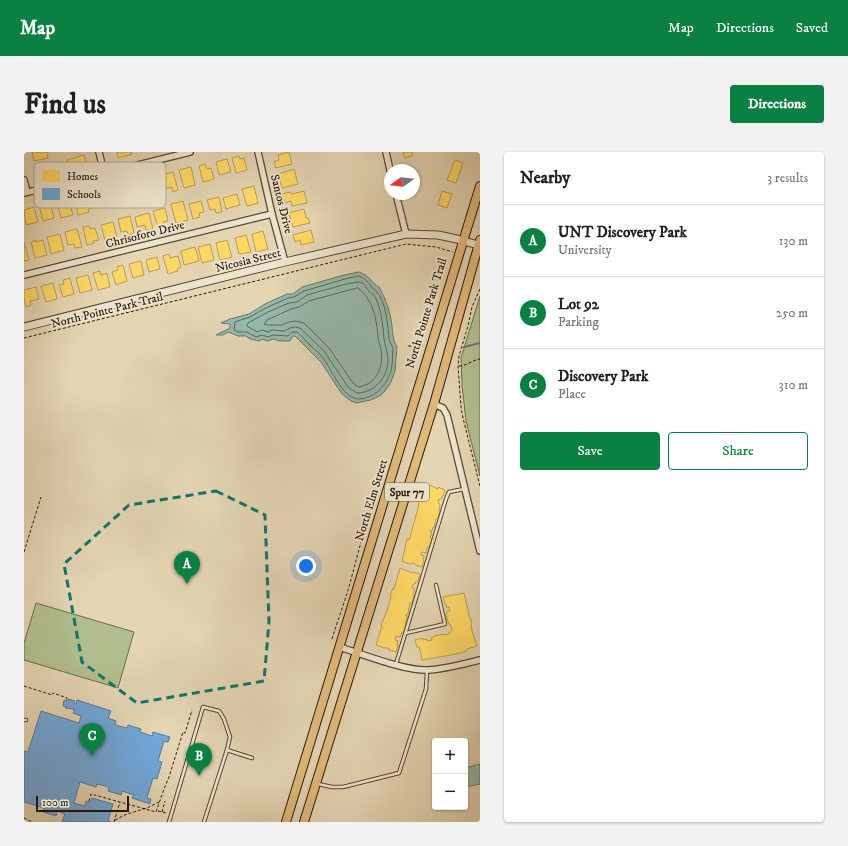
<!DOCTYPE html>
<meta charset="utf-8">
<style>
:root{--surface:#fff;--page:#f2f2f2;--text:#202124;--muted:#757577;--line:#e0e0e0;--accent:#0b8043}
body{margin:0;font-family:"IM FELL DW Pica",serif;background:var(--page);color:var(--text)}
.controls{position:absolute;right:12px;bottom:12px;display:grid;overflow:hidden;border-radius:4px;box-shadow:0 1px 3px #0004}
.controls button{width:36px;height:36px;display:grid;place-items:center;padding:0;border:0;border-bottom:1px solid var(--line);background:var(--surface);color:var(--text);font:20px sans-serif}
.compass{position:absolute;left:360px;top:12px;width:36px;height:36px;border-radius:50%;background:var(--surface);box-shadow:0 1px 3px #0004;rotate:255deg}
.scale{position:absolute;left:12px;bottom:10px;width:93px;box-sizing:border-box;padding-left:4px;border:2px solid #271906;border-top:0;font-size:11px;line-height:14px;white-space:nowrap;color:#271906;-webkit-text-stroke:3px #ede4ce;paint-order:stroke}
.you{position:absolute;left:282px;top:414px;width:14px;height:14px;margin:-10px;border:3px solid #fff;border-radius:50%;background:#1a73e8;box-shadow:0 0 0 6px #1a73e833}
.badge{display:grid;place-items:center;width:26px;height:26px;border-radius:50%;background:var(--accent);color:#fff;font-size:13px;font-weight:700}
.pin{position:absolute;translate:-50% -33px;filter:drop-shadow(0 1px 2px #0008)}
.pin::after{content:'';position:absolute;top:21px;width:14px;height:12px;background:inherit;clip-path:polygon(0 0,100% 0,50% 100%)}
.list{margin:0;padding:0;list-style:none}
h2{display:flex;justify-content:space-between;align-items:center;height:52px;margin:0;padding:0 16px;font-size:17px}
h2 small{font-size:13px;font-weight:400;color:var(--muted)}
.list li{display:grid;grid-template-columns:26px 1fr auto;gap:12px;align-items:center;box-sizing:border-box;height:72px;padding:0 16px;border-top:1px solid var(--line)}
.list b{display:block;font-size:15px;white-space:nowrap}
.list p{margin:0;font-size:13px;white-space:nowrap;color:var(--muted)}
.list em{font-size:13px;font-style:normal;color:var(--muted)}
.actions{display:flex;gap:8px;padding:12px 16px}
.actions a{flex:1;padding:9px 0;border:1px solid var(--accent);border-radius:4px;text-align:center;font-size:14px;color:var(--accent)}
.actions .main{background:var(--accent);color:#fff}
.map{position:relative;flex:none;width:456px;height:670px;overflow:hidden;border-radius:4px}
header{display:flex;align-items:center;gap:24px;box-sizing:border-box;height:56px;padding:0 20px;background:var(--accent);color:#fff}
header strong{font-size:19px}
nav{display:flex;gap:22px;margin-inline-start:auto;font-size:14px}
.intro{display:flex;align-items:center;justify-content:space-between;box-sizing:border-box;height:96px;padding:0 24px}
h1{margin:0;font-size:28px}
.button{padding:10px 18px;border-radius:4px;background:var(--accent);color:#fff;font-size:14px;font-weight:700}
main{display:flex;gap:24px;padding:0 24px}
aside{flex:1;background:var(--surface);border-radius:4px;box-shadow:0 1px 3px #0004}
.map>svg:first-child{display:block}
.green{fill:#b2be8e;stroke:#6c6c4a}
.water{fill:#95b9ac;stroke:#69796a}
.homes{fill:#ffd966;stroke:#be9f49}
.schools{fill:#6fa8dc;stroke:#597d9c}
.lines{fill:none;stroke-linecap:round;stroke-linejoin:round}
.shore{stroke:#5e6959;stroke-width:1}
.stream{stroke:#69796a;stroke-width:2}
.service-casing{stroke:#564831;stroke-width:4.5}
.minor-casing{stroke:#564831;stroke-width:8}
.tertiary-casing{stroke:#564831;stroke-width:9}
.primary-casing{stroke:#271906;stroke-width:10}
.path{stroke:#271906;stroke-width:1;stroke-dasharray:3 2;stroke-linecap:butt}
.service{stroke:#ede4ce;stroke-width:2.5}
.minor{stroke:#ede4ce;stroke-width:5.5}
.tertiary{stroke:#ede4ce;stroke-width:7}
.primary{stroke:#e2ba7a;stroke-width:8}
.marked{fill:none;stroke:#0f766e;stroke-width:3;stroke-dasharray:8 5;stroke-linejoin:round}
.labels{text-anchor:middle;stroke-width:4;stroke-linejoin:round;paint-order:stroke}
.shield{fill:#ede4ce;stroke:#625642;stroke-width:1}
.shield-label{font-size:11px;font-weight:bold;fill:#271906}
.street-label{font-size:12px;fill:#271906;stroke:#ede4ce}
.key{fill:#ede4ce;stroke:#b2a792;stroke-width:1}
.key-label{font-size:11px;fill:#271906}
</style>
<header>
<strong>Map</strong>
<nav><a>Map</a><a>Directions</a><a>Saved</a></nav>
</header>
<div class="intro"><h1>Find us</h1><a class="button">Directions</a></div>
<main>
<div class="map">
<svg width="456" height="670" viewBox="0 0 456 670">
<rect width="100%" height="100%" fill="#e4d5b3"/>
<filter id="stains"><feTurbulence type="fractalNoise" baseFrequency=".005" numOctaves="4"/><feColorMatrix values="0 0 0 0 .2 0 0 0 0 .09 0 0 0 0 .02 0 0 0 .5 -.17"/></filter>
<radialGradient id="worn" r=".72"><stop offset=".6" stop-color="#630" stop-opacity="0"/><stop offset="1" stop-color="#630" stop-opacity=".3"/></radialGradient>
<!-- green -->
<g class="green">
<path d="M 456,144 L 456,324 L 442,269 L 438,233 L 437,206 Z"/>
<path d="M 12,451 L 110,480 L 94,536 L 0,508 L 0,491 Z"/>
</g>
<!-- water -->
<g class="water">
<path d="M 335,120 C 347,124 348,132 355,135 C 361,146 365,156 367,168 C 369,177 368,188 373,195 L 371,219 L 367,230 L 361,239 L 357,243 L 347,248 L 332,251 L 327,249 L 318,242 L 297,210 L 271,184 L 269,184 L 266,189 L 256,189 L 249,187 L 244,189 L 238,187 L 236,189 L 226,187 L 222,184 L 214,184 L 204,180 L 199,183 L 192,183 L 206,176 L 206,172 L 197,171 L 206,167 L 225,162 L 241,152 L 263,142 L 269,142 L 278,135 L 320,123 Z"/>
<path d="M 456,612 L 456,632 L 441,635 L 441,616 Z"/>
</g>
<!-- homes -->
<g class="homes">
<path d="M 8,0 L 23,0 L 24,6 L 10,9 Z"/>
<path d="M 93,0 L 107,0 L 108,2 L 94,6 Z"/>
<path d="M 265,0 L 268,12 L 252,16 L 250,10 L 255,8 L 254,3 Z"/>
<path d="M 379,0 L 388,0 L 389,3 L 381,6 Z"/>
<path d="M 60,3 L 63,15 L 46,19 L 43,8 Z"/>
<path d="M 215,4 L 216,7 L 220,6 L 223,18 L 212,21 L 208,6 Z"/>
<path d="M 203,7 L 207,20 L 195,23 L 192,10 Z"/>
<path d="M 431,8 L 439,11 L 432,31 L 423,28 Z"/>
<path d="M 181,12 L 183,17 L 187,16 L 190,27 L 179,30 L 175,14 Z"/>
<path d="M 167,15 L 171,33 L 160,36 L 155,18 Z"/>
<path d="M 270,17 L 274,32 L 258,36 L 254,22 Z"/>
<path d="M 389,18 L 391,18 L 395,33 L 390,34 Z"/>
<path d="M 149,20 L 154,38 L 149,40 L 148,35 L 141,37 L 138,23 Z"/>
<path d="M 230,34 L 234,51 L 223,54 L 218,37 Z"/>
<path d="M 280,39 L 283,51 L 268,54 L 267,49 L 261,51 L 258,42 L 266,40 L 267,42 Z"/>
<path d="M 418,39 L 428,42 L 423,56 L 414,53 Z"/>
<path d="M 213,42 L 216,53 L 202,57 L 199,46 Z"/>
<path d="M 56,43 L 57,47 L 65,45 L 68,56 L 64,57 L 65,60 L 54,63 L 50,45 Z"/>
<path d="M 195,45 L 198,60 L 192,61 L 191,57 L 186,58 L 183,48 Z"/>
<path d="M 44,46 L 49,63 L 37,66 L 33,49 Z"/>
<path d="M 159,49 L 164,68 L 152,71 L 147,52 Z"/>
<path d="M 177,49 L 180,60 L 175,61 L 176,65 L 169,67 L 165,52 Z"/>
<path d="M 26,50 L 30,66 L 19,69 L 15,53 Z"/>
<path d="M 10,55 L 14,70 L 2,73 L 0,58 Z"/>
<path d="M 141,56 L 144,69 L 139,70 L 140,74 L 134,75 L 129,59 Z"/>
<path d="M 280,57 L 282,66 L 284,66 L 286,71 L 269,75 L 265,61 Z"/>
<path d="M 125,61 L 129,77 L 122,78 L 121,73 L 113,75 L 111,65 Z"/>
<path d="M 106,64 L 110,81 L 104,83 L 103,79 L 97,80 L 94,67 Z"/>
<path d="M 89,70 L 93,85 L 81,88 L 77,73 Z"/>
<path d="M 65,74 L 66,77 L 71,76 L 75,88 L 69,89 L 70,91 L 63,93 L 59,75 Z"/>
<path d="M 53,77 L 58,95 L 51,96 L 50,92 L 44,93 L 41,80 Z"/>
<path d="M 287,78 L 290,90 L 277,93 L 276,88 L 271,90 L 269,83 Z"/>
<path d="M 239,79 L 244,97 L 232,100 L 228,82 Z"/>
<path d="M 36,82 L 40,98 L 27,102 L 23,85 Z"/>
<path d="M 222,83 L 227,100 L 215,102 L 211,86 Z"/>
<path d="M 12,88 L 12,90 L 19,88 L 23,103 L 11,106 L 7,90 Z"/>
<path d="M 203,88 L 208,105 L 196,108 L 192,91 Z"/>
<path d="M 0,90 L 5,108 L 0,109 Z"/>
<path d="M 186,92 L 190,108 L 178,111 L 174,95 Z"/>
<path d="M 171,95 L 175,109 L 160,113 L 157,99 Z"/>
<path d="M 145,102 L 146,106 L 154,104 L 157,115 L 153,117 L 154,119 L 144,122 L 139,104 Z"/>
<path d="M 133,105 L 136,117 L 125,120 L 122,108 Z"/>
<path d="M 117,109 L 120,123 L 109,126 L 105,112 Z"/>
<path d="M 99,113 L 103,129 L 92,133 L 88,120 L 94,118 L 93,115 Z"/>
<path d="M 76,119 L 77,123 L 83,121 L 86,135 L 74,138 L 69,121 Z"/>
<path d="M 64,123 L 68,138 L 56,141 L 52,126 Z"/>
<path d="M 46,126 L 50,142 L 39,145 L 35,133 L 40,132 L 39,128 Z"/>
<path d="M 29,131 L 33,147 L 22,150 L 17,134 Z"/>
<path d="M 12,135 L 15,147 L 6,149 L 7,153 L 2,155 L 0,147 L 0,138 Z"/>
<path d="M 401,331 L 414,337 L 414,335 L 421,338 L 419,344 L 418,344 L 417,347 L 415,347 L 414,351 L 416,352 L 415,358 L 416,359 L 414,366 L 412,367 L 410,376 L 409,375 L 408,379 L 406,378 L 406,379 L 408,380 L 406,386 L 408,387 L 405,395 L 403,395 L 402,401 L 398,400 L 397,403 L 400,404 L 399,408 L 400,408 L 398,415 L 391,413 L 391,412 L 389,411 L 385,412 L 378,409 L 383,387 L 385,388 L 395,353 L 394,353 L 396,345 L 397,345 Z"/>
<path d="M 376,416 L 388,421 L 389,420 L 396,422 L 394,429 L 392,429 L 391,432 L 389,432 L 388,436 L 391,437 L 389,442 L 390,444 L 388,451 L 386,451 L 384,461 L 382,464 L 381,463 L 383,464 L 380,480 L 378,480 L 376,485 L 372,484 L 371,488 L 374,489 L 373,493 L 374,493 L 372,500 L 365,498 L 365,496 L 360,496 L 352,493 L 358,474 L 357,473 L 363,459 L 367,445 L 366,444 L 369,436 L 370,437 Z"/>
<path d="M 440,441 L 445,462 L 444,462 L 446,465 L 448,472 L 447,473 L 448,479 L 453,494 L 443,497 L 443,498 L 440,500 L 422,504 L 398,508 L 396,498 L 395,495 L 393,495 L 391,488 L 399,486 L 399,488 L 403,487 L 403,489 L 408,488 L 407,486 L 410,485 L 410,484 L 419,482 L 419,483 L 425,482 L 428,478 L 426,472 L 425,472 L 422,463 L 423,459 L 426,459 L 425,455 L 423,456 L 422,452 L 421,452 L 419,445 Z"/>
</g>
<!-- schools -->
<path class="schools" d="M 44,547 L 51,549 L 50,551 L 52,552 L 53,548 L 87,559 L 84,566 L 92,569 L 91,573 L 103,576 L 104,573 L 117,577 L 116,580 L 128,584 L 129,580 L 146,585 L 144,590 L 140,589 L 134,609 L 138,610 L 133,627 L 129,626 L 123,646 L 127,647 L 126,652 L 108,646 L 110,643 L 98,639 L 97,643 L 84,639 L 85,635 L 73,632 L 72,635 L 56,630 L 50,651 L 61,654 L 62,649 L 67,650 L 68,646 L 89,652 L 84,669 L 87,670 L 38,670 L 41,662 L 33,659 L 32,664 L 19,660 L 20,656 L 0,650 L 0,599 L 4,600 L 17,559 L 55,571 L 57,564 L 49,561 L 50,557 L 41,556 L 42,555 L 39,554 L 40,548 L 44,549 Z"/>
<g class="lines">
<!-- shore -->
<g class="shore">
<path d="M 335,124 C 342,127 344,130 348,136 C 349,136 353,139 353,140 C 362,151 364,173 365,187 C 366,191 369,194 369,198 C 368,203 369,208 368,213 C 366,230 352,247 334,247 C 318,246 308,217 299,206 C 294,199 287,195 282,189 C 279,186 277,183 273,180 L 268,180 L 264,184 L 249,183 L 244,185 L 238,183 L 232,185 L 223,180 L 214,180 L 210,178 L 211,170 L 226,165 L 242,156 L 264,146 L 270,145 L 280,139 L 321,127 Z"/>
<path d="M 335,130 C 340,131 341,134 344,138 C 345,140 347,141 349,142 C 357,151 359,175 360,187 C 361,194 364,201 364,208 C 364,226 350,241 333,241 L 324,235 L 300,199 L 276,176 L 271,175 L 266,176 L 261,179 L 248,178 L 244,180 L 238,178 L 233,180 L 223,174 L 224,171 L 244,160 L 265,151 L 273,150 L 283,143 L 322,132 Z"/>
<path d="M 334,136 C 349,147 353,168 354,186 C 355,190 356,194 357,198 C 360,215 352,233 334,235 L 329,231 L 305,196 L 280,171 L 271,169 L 265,170 L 258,173 L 243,173 L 240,172 L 243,168 L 267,157 L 275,155 L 285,149 Z"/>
</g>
<!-- stream -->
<g class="stream">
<path d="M 385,194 L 398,194"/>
<path d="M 440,195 L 456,191"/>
</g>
<!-- service casing -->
<g class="service-casing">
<g id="service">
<path d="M 382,481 L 421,472 L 412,433"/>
<path d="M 372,512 L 422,347 L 425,340 L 440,337"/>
<path d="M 0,568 L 2,568"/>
<path d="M 203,598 L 228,606"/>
<path d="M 294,632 L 308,635 L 319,635 L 375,621 L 402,537 L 403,519"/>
<path d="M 145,670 L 179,555 L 195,559 L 200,567 L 206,585 L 203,598 L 180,670"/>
</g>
</g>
<!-- minor casing -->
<g class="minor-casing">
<g id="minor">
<path d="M 75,0 L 80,21"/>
<path d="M 234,0 L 248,62 L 261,110"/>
<path d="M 362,0 L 366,18"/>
<path d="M 0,28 L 3,40"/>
<path d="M 0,41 L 166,0"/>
<path d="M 372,42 L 382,82"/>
<path d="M 0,123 L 248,62"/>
<path d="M 410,252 L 419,256 L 423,263 L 456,399"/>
<path d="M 315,495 C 339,502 380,519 404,518 C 422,517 439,512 456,508"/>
</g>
</g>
<!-- tertiary casing -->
<g class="tertiary-casing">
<path id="tertiary" d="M 0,175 L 261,110 L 382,82 L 414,83 L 433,87 L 454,93"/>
</g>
<!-- primary casing -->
<g class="primary-casing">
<g id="primary">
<path d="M 262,670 L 456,34"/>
<path d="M 280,670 L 410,252 L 456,88"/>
</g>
</g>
<!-- path -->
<g class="path">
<path d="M 456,137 L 448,155 L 444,174 L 435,204 L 434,214 L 437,255 L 439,266 L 456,334"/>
<path d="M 0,186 L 382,92 L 412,95 L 429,100"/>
<path d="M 435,214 C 443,214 448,208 456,207"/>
<path d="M 0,400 L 17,345"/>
<path d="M 308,487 C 313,470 320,452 325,435 C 333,406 339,377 352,350"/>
<path d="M 0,534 L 28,543 L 29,541 L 43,546 L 42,549"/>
<path d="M 65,649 L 67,642 L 132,660 L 140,637 L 145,625 L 159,580 L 161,581 L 168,558"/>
<path d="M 134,659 L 142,661"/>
<path d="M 138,660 L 141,649"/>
<path d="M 0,666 L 8,670"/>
<path d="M 91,668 L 103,662 L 123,656 L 135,650"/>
<path d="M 90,670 L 96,650"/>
</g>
<!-- service -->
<use href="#service" class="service"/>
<!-- minor -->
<use href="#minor" class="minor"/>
<!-- tertiary -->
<use href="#tertiary" class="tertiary"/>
<!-- primary -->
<use href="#primary" class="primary"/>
</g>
<!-- marked area -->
<path class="marked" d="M 192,339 L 241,363 L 245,470 L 240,529 L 113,551 L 58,510 L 40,412 L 105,353 Z"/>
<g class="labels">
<!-- shield labels -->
<rect class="shield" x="361" y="331" width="44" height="18" rx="3"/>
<g class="shield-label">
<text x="383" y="344">Spur 77</text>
</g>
<!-- street labels -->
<g class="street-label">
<text transform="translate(258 52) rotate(76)" y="4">Santos Drive</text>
<text transform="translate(121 82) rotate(-14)" y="4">Chrisoforo Drive</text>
<text transform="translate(224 108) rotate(-14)" y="4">Nicosia Street</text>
<text transform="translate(83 158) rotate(-14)" y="4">North Pointe Park Trail</text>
<text transform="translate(402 161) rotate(-73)" y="4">North Pointe Park Trail</text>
<text transform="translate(347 348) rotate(-73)" y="4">North Elm Street</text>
</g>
</g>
<!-- legend -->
<rect x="10" y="10" width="132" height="46" rx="6" class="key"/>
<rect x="18" y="18" width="18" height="12" fill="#ffd966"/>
<rect x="18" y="36" width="18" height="12" fill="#6fa8dc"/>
<g class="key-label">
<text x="43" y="28">Homes</text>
<text x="43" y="46">Schools</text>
</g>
<rect width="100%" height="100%" filter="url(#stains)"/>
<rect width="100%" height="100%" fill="url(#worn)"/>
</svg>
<div class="controls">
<button>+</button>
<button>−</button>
</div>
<svg class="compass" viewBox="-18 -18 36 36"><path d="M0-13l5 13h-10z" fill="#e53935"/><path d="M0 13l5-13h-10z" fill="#757577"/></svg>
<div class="scale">100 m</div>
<div class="you"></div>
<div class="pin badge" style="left:163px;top:432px">A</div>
<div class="pin badge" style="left:175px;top:624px">B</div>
<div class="pin badge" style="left:68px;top:604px">C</div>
</div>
<aside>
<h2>Nearby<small>3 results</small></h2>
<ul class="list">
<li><span class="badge">A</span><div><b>UNT Discovery Park</b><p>University</p></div><em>130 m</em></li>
<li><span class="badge">B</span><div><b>Lot 92</b><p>Parking</p></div><em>250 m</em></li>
<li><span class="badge">C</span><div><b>Discovery Park</b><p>Place</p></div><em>310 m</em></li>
</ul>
<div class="actions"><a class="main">Save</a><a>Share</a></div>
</aside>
</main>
